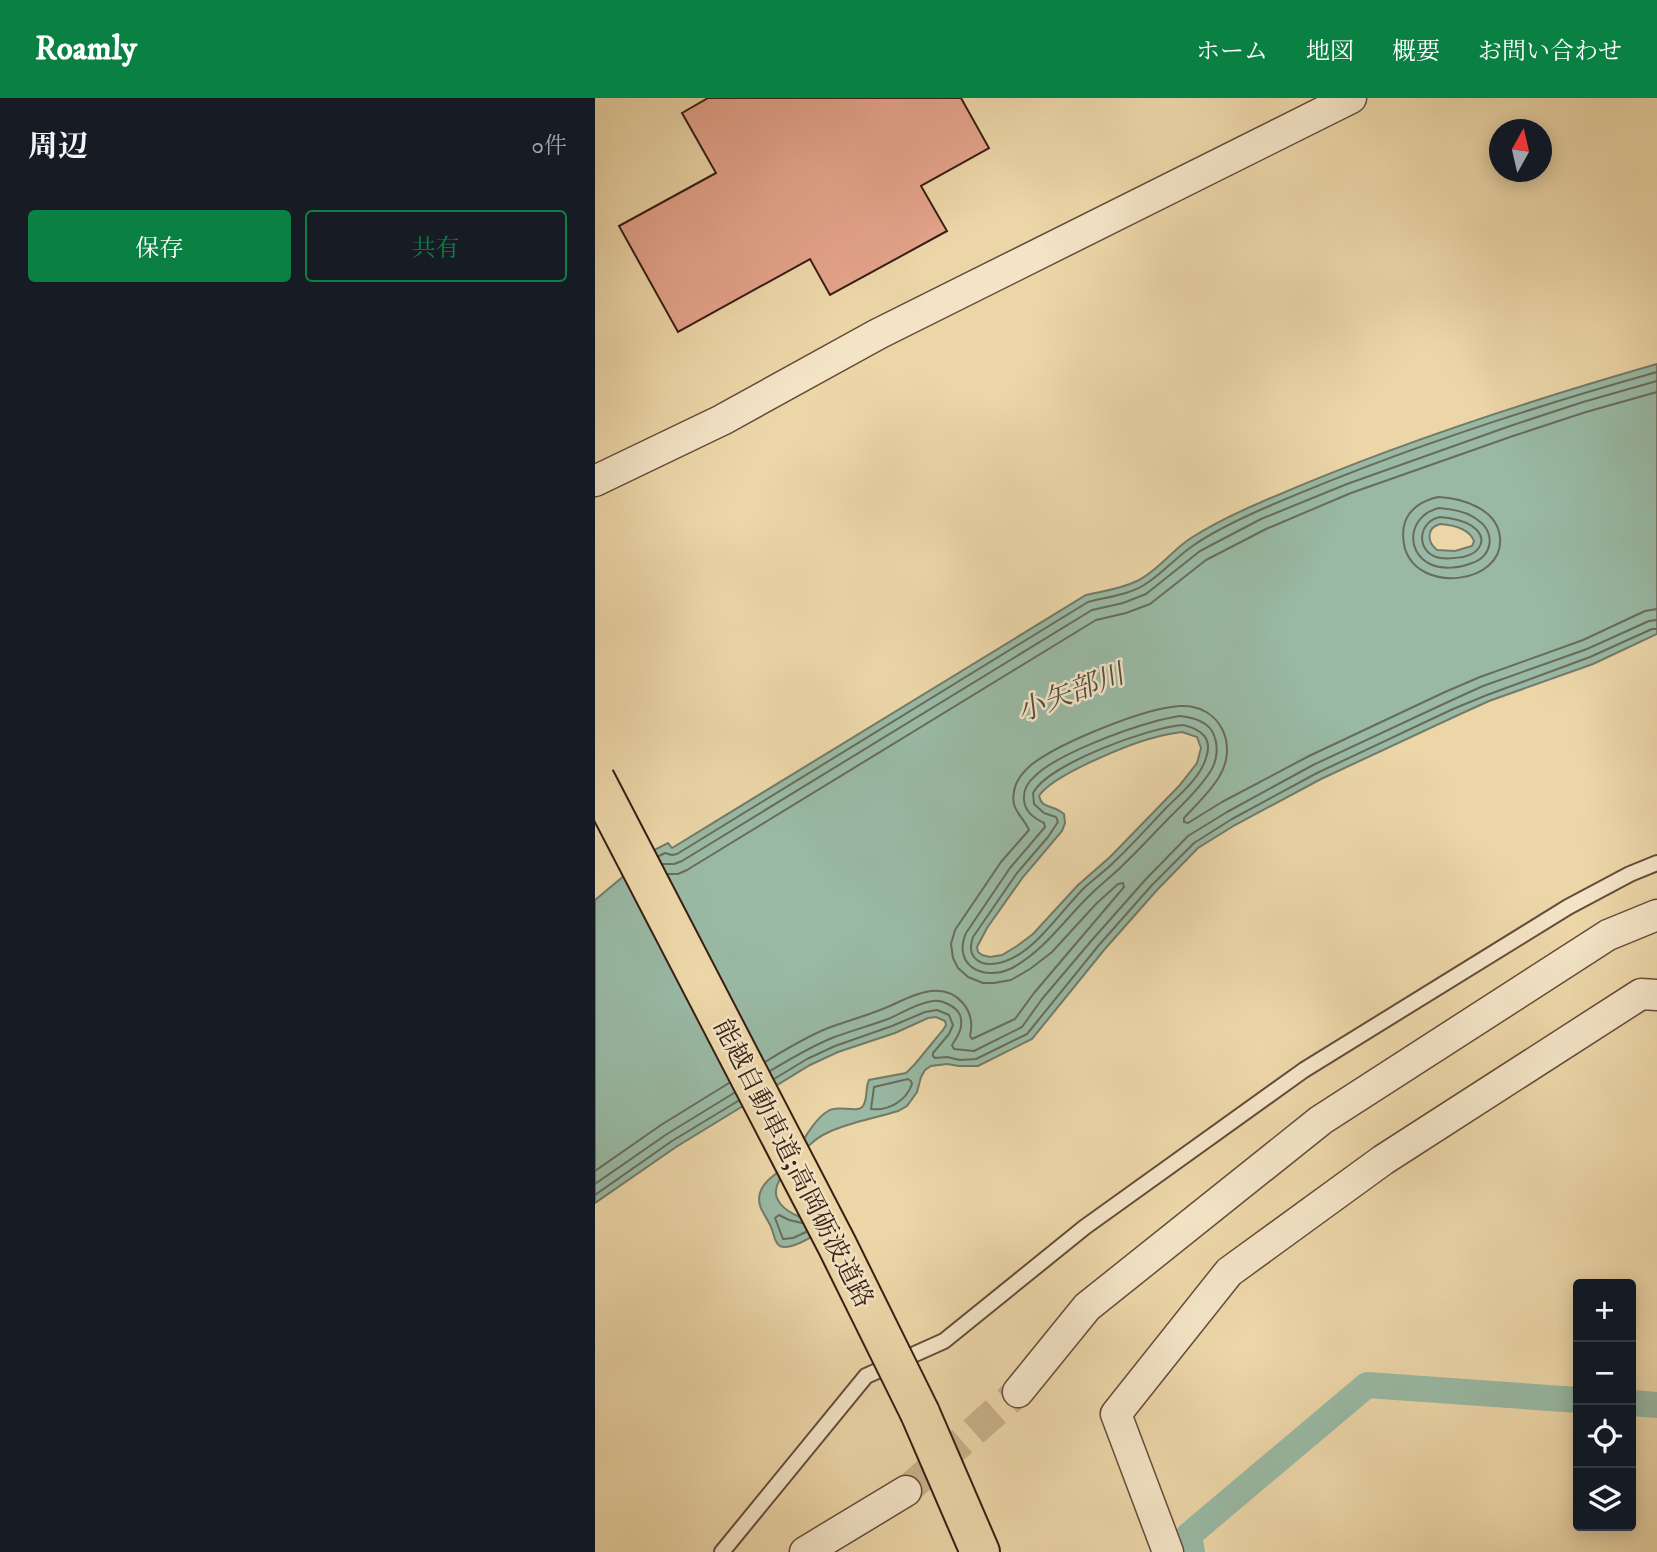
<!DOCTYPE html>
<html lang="ja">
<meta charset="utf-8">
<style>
:root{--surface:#171b24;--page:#242831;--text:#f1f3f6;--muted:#9ea1a6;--line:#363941;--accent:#0b8043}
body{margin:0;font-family:"IM FELL DW Pica","Noto Serif JP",serif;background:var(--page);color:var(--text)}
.controls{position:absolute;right:21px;bottom:21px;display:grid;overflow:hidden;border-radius:7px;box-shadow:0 4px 18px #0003}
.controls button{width:63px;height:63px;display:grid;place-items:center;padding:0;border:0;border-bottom:2px solid var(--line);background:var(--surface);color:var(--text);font:35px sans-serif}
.compass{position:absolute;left:894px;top:21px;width:63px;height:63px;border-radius:50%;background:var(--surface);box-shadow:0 4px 18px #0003;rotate:8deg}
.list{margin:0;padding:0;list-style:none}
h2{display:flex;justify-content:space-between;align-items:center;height:91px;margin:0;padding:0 28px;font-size:30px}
h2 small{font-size:23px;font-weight:400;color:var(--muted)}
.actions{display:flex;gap:14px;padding:21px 28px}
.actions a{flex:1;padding:16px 0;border:2px solid var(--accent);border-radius:7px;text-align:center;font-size:24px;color:var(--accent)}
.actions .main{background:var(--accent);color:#fff}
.icon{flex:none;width:38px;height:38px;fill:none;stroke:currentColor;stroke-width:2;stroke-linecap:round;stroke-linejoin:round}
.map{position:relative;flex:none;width:1062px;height:1454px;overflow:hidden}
header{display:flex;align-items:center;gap:42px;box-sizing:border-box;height:98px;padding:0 35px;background:var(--accent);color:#fff}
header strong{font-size:33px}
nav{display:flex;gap:38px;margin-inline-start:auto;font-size:24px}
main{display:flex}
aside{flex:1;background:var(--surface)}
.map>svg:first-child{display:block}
.water{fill:#99b9a4;stroke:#727b6a;stroke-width:2;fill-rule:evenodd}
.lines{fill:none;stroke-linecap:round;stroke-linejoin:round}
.shore{stroke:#686c5c;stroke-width:2}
.canal{stroke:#99b9a4;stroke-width:26}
.building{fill:#e4a38b;stroke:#381e14;stroke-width:2}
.street-tunnel{stroke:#c8b18a;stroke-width:30;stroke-dasharray:30 15;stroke-linecap:butt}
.lane-casing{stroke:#654c39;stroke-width:18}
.street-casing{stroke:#654c39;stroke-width:33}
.highway-casing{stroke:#381e14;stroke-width:42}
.lane{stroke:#f3e4c6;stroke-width:14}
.street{stroke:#f3e4c6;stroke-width:30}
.highway{stroke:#ecd6a8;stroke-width:38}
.highway-bridge-casing{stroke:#381e14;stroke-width:42;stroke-linecap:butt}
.highway-bridge{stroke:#ecd6a8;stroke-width:38}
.labels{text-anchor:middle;stroke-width:5;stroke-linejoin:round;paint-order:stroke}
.street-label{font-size:26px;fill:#381e14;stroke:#f3e4c6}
.water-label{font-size:28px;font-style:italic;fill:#554c3f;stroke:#f3e4c6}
</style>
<header>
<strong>Roamly</strong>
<nav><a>ホーム</a><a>地図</a><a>概要</a><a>お問い合わせ</a></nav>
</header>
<main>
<aside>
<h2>周辺<small>0件</small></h2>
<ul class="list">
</ul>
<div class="actions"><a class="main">保存</a><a>共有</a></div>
</aside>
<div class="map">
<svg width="1062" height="1454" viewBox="0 0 1062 1454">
<rect width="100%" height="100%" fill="#ecd6a8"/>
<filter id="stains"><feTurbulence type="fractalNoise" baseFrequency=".00286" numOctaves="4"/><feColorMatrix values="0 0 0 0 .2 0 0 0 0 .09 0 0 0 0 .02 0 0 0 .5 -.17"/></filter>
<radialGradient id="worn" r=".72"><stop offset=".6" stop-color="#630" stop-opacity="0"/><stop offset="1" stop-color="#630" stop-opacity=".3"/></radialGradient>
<!-- water -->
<path class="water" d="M 1062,266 L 1062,536 L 998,566 L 894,603 L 861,618 L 726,681 L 640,727 L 603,750 L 562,792 L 509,852 L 437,941 L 383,968 L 364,968 L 352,966 L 336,968 L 330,972 L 326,979 L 322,994 L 312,1008 L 303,1013 C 281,1020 255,1024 234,1034 C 218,1041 209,1052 198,1066 C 194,1072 187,1077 184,1083 C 174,1101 190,1113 205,1119 L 225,1111 L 229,1132 C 219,1137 196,1153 185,1148 C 179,1145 179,1135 176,1129 C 171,1117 161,1109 165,1095 C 169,1082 181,1077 190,1068 C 204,1053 216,1023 233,1013 C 243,1006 262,1016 268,1008 C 273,1001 270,990 274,982 L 311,975 L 320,966 L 348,932 L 351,927 L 350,923 L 341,919 L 333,920 L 300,935 L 243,954 L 215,967 L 81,1049 L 0,1105 L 0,802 L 61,751 L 73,745 L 77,750 L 491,497 C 508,493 526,491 542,483 C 563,473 577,452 596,440 C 615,428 641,415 662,406 C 791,349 926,305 1062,266 ZM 845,426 C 858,427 874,430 879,443 L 877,448 L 860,453 L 842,452 C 832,444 831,430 845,426 ZM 587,634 L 602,639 L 606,650 L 602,665 L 584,688 L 515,759 L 483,787 L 438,836 L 422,848 L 407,857 L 395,859 L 387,857 L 383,854 L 382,849 L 392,830 L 428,779 L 467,733 L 470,725 L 469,716 C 466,714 464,712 461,711 C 452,707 447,709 444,698 C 458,676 539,644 565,638 C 572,636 579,635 587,634 Z"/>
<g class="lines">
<!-- shore -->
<g class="shore">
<path d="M 843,399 C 867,400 903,411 905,440 C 909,485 825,497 810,451 C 808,443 807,433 810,424 C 815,410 829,402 843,399 Z"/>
<path d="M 844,410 C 857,411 874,414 884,423 C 901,435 897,459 877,465 C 865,470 847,472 835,466 C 809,453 814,417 844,410 Z"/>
<path d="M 845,419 C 856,420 868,422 877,428 C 894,440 886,455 868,459 C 860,460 849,462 841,459 C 820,451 824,423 845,419 Z"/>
<path d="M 584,618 C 596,619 610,622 617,633 C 624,646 623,662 615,674 C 605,690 589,705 576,718 C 559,735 544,752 527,768 C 517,778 505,787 495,797 C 469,822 450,852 417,870 C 389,884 357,868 371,835 L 415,770 L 450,729 L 449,725 C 439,720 430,714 429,702 C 428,692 433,684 440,678 C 461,657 528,632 558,624 C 566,621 575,620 584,618 Z"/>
<path d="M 588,627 C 606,631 618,640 611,660 C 605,680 585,696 571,710 C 554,728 537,747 519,764 C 509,774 497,782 487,792 C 472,808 459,825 444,840 C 435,849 421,860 408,864 C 388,870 370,862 378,839 L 422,775 L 453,739 L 463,724 L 461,719 L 449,715 L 439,706 L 438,695 C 453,666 555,629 588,627 Z"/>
<path d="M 64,758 L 70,755 L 77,757 L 82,756 L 493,504 C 512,499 533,497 549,487 C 567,476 581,459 599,447 C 616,435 645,421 665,412 C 793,356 927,312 1062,274"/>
<path d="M 68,766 L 79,766 L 87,763 L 497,512 L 528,505 L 551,496 L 605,453 L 666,421 L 752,386 L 915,328 L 988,304 L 1062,283"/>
<path d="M 73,776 L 83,776 L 92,772 L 501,522 L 531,515 L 555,506 L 611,462 L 671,431 L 756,395 L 918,338 L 991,314 L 1062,294"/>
<path d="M 170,964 C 191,951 211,939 233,930 C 252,923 271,918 290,910 C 305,904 319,895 336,893 C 363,890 381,913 375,938 L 377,941 L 420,921 L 439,895 L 529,789 L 528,785 L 523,786 L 501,806 L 457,854 L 435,871 L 416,882 L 399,885 L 388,885 L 373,879 L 363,870 L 358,860 L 356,846 L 360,832 L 406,764 L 434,732 C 428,718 415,712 419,694 C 420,683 428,674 436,667 C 464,645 549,610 585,608 C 625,606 644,647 624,679 C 615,694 601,707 589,720 L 589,724 L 593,725 L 627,704 L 714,658 L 850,594 L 885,579 L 988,542 L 1050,513 L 1062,511"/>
<path d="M 175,973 C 195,961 215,949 237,940 C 255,933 274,928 293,921 C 307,915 322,905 338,903 C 347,902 361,908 365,917 C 369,929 363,938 357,947 L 359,951 L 379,953 L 427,929 L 447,901 L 497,842 L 551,781 L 593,738 L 632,714 L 718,667 L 855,603 L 888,588 L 992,551 L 1054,523 L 1062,522"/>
<path d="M 179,981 L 212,961 L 240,948 L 297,928 L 330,914 L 342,912 L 354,917 L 358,927 L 354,936 L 338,955 L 338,958 L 340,960 L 352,959 L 365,962 L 381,961 L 432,936 L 504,847 L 557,787 L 599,745 L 637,721 L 722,675 L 858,611 L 892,597 L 995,559 L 1057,531 L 1062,531"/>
<path d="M 313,981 L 316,983 L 317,986 C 311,1003 294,1013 276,1011 L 279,989 Z"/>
<path d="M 0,1073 L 66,1027 L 134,985"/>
<path d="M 0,1086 L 72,1036 L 139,995"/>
<path d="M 0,1097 L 77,1043 L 143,1003"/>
<path d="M 207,1125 L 194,1122 L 184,1117 L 180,1120 L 188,1141 L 198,1140 L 211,1134"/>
</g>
<!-- canal -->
<g class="canal">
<path d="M 1036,1305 L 1062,1307"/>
<path d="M 597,1454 L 594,1437 L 772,1287 L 983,1302"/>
</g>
</g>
<!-- building -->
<path class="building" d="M 113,0 L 366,0 L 394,50 L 326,88 L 352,133 L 235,197 L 215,161 L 83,234 L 24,128 L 121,75 L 87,15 Z"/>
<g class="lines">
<!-- street-tunnel -->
<path class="street-tunnel" d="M 311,1393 L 423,1294"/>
<!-- lane casing -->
<g class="lane-casing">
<path id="lane" d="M 127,1454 L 271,1278 L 349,1243 L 490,1129 L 709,972 L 973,809 L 1035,776 L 1062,765"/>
</g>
<!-- street casing -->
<g class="street-casing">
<g id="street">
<path d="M 0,383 L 127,322 L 283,236 L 756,0"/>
<path d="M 423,1294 L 492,1209 L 726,1022 L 1013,837 L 1062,817"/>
<path d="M 210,1454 L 311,1393"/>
<path d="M 573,1454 L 521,1316 L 634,1174 L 788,1062 L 1046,896 L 1062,897"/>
</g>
</g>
<!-- highway casing -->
<g class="highway-casing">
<path id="highway" d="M 325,1315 L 385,1454"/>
</g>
<!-- lane -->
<use href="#lane" class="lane"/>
<!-- street -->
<use href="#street" class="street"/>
<!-- highway -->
<use href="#highway" class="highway"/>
<!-- highway-bridge casing -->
<g class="highway-bridge-casing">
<path id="highway-bridge" d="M 0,681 L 242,1147 L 325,1315"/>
</g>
<!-- highway-bridge -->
<use href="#highway-bridge" class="highway-bridge"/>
</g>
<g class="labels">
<!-- street labels -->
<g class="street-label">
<text transform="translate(199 1065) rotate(63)" y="9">能越自動車道;高岡砺波道路</text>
</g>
<!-- water labels -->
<g class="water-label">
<text transform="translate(475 594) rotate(-21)" y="10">小矢部川</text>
</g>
</g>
<rect width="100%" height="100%" filter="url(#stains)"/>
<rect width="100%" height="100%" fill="url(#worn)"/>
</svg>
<div class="controls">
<button>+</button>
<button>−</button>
<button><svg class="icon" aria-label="locate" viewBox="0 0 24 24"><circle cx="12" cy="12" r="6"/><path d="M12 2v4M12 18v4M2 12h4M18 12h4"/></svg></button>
<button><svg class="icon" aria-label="layers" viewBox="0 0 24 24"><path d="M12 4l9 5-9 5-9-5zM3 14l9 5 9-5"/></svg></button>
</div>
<svg class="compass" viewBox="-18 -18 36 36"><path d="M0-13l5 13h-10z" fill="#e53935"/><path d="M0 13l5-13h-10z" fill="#9ea1a6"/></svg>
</div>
</main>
